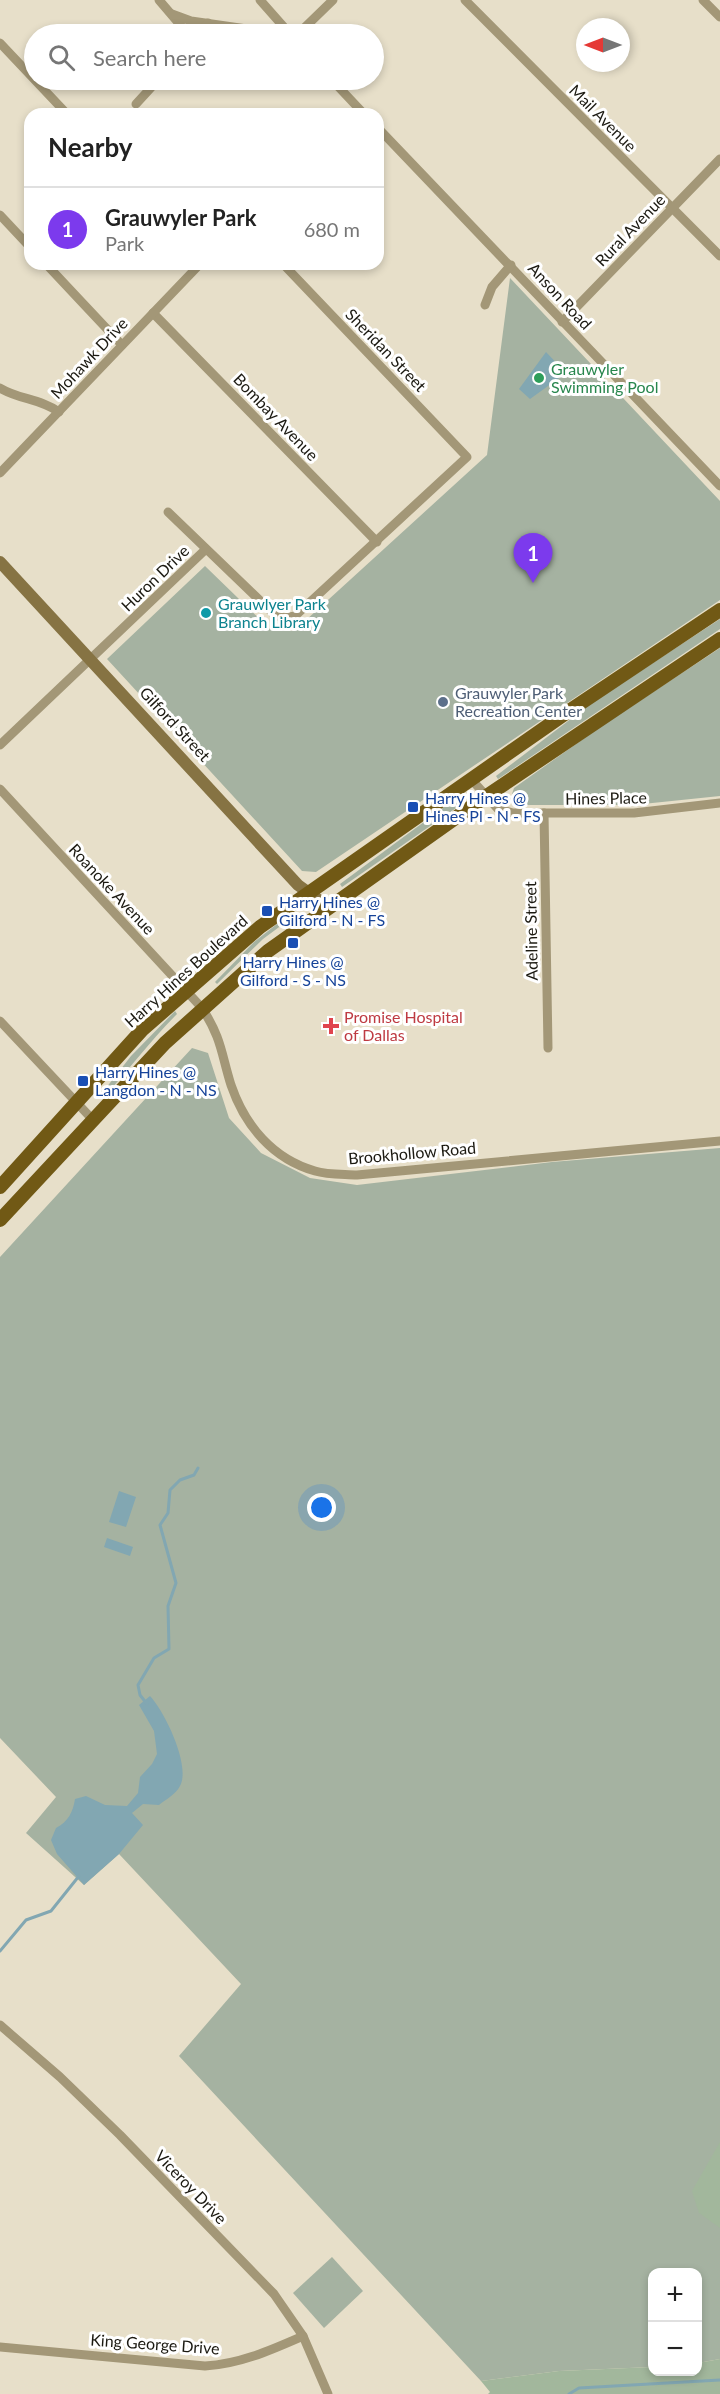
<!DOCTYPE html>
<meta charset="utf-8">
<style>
:root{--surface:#fff;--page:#f2f2f2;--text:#222;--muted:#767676;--line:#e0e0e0;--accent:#7c3aed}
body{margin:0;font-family:Lato,sans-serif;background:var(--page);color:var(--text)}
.controls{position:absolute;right:18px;bottom:18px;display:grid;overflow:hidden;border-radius:12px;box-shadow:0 3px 9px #0003}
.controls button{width:54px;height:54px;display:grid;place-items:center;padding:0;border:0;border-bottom:2px solid var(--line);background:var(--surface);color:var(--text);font:30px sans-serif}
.compass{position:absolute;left:576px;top:18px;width:54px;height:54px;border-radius:50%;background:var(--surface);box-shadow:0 3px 9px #0003;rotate:270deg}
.you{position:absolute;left:322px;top:1508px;width:21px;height:21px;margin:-15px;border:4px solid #fff;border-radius:50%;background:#1a73e8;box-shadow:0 0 0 9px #1a73e833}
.badge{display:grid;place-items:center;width:39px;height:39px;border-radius:50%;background:var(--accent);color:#fff;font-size:20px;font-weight:700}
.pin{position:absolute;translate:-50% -50px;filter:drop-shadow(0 2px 3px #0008)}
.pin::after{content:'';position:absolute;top:32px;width:21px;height:18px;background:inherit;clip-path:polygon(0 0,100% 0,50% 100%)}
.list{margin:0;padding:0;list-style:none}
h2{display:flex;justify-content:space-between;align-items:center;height:78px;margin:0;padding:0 24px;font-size:26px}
h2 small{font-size:20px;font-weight:400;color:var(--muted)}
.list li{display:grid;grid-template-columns:39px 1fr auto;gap:18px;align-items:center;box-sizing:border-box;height:84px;padding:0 24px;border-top:2px solid var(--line)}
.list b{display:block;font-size:22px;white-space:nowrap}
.list p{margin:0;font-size:20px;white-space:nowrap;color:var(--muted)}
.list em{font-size:20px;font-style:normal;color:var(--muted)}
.icon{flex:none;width:33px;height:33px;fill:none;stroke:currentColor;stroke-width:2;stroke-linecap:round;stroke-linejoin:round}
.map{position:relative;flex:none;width:720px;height:2394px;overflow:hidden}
.search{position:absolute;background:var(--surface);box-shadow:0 3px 9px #0003;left:24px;top:24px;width:360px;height:66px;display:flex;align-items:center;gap:15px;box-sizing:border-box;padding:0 21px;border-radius:33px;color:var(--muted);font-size:22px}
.panel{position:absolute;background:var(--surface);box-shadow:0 3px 9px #0003;left:24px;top:108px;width:360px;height:162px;border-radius:18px}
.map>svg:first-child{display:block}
.green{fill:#a5b2a1}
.forest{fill:#a2b79c}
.water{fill:#82a7b2}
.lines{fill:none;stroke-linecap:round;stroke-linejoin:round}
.stream{stroke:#82a7b2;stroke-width:3}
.street{stroke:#a39777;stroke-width:9}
.secondary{stroke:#867343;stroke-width:12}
.primary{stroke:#715915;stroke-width:14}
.leisure-dot{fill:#2e9e5b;stroke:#fff;stroke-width:2}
.culture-dot{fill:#0f9aa8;stroke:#fff;stroke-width:2}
.service-dot{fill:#5c6f8a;stroke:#fff;stroke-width:2}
.transit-dot{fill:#1a4fb4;stroke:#fff;stroke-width:2}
.health-dot{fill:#e0444e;stroke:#fff;stroke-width:2}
.labels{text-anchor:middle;stroke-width:6;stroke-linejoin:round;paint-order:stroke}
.street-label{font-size:16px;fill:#1b1911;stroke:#fff}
.leisure-label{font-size:16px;fill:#27864d;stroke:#fff;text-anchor:start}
.culture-label{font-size:16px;fill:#0d838f;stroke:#fff;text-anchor:start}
.service-label{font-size:16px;fill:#4e5e75;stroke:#fff;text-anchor:start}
.transit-label{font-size:16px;fill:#164399;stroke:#fff;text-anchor:start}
.health-label{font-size:16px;fill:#be3a42;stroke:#fff;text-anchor:start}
</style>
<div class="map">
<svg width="720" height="2394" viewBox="0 0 720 2394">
<rect width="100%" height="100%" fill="#e7dfc9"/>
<!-- green -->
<g class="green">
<path d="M 510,278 L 720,501 L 720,600 L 316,872 L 302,871 L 107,659 L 205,566 L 270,629 L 294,631 L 487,455 Z"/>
<path d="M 720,619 L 720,629 L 498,779 L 496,776 L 593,702 Z"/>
<path d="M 720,648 L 720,796 L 633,805 L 523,805 L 515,803 L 512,794 L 514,788 L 600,727 Z"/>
<path d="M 455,799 L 459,806 L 342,887 L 340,884 Z"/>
<path d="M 291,913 L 294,916 L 263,939 L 217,984 L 215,982 L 254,942 Z"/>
<path d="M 175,1011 L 177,1014 C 150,1041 128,1071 102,1099 L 99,1097 L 131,1056 Z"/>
<path d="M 192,1048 L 208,1053 L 229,1118 L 261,1153 L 310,1178 L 357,1185 L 552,1162 L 720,1148 L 720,2359 L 698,2363 L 698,2272 L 652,2272 L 652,2367 L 559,2371 L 481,2381 L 179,2056 L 241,1984 L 119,1854 L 84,1885 L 26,1833 L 56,1797 L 0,1738 L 0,1257 Z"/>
<path d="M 332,2257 L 363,2291 L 324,2328 L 293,2293 Z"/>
</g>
<!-- forest -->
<g class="forest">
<path d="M 720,2142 L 720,2228 L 699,2213 L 692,2191 Z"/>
<path d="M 720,2359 L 720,2394 L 488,2394 L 490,2392 L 481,2381 L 559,2371 L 652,2367 L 652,2372 L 698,2372 L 698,2363 Z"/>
</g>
<!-- water -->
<g class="water">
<path d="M 546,352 L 566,373 L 530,399 L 519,389 Z"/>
<path d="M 119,1491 L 136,1497 L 126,1527 L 109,1522 Z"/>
<path d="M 107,1538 L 133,1547 L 130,1556 L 104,1547 Z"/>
<path d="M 150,1696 C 165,1712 191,1766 180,1786 C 176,1794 165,1800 159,1805 L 143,1804 L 132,1813 L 143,1825 L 119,1854 L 84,1885 L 57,1854 L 51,1840 L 56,1828 C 68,1822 73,1812 75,1799 L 86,1796 L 105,1805 L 127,1806 L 138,1793 L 140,1777 L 152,1764 L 157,1754 L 154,1731 L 139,1705 Z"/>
</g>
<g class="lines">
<!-- stream -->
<g class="stream">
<path d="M 147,1704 L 140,1695 L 138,1685 L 154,1658 L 169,1649 L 168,1606 L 176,1583 L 160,1525 L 168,1513 L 170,1490 L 180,1480 L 194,1475 L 198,1468"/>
<path d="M 0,1951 L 26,1920 L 51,1911 L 79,1876"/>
<path d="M 569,2394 L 579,2388 L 720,2380"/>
</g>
<!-- street -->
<g class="street">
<path d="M 159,0 L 188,34"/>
<path d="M 260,0 L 290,34"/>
<path d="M 465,0 L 720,256"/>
<path d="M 703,0 L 720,17"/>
<path d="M 172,14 L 191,21 L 283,34"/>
<path d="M 197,34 L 208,23"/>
<path d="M 298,34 L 333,0"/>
<path d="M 0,43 L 67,114"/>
<path d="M 332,80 L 364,114"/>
<path d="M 136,104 L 158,80"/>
<path d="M 378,128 L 720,486"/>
<path d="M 0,215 L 30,247"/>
<path d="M 46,264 L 122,345"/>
<path d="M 485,305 L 492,287 L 511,265"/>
<path d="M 153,313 L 377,542"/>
<path d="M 562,322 L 720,159"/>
<path d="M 0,388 C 20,400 39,398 59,412"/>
<path d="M 0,473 L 200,264"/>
<path d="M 168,512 L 276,616 L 285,618 L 295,616 L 467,457 L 283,264"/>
<path d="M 0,745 L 206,549"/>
<path d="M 471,779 L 498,809 L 513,813 L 634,813 L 720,803"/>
<path d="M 0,789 L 202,1008 C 222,1039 221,1053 231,1085 C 245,1126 273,1159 315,1171 C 328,1175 344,1174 357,1175 L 720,1141"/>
<path d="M 544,813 L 548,1048"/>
<path d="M 0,1021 L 93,1120"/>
<path d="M 0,2025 L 60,2077 L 120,2135 L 274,2294 L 303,2336 L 328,2394"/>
<path d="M 0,2347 L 205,2366 C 240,2364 271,2350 303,2336"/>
</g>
<!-- secondary -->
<path class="secondary" d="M 0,562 L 298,885 L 327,906"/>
<!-- primary -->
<g class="primary">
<path d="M 0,1187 L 142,1030 L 260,927 L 566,713 L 720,610"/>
<path d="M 0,1220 L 165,1043 L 268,951 L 485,797 L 720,639"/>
</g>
</g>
<!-- markers -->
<circle class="leisure-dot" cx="539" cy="378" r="6"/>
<circle class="culture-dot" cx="206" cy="613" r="6"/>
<circle class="service-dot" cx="443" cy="702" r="6"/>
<g class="transit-dot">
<rect x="407" y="801" width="12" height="12" rx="3"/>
<rect x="261" y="905" width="12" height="12" rx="3"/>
<rect x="287" y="937" width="12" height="12" rx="3"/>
<rect x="77" y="1075" width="12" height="12" rx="3"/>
</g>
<path class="health-dot" d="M328 1017h6v6h6v6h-6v6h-6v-6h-6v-6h6z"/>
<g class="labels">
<!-- street labels -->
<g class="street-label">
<text transform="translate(603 118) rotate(45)" y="6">Mail Avenue</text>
<text transform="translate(630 230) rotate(-46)" y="6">Rural Avenue</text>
<text transform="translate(560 296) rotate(47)" y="6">Anson Road</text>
<text transform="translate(386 350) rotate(46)" y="6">Sheridan Street</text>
<text transform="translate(89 358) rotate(-47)" y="6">Mohawk Drive</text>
<text transform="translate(276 417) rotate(46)" y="6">Bombay Avenue</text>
<text transform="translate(155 578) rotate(-44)" y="6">Huron Drive</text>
<text transform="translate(175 724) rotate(47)" y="6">Gilford Street</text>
<text transform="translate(606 798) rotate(-1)" y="6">Hines Place</text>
<text transform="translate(112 889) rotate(47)" y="6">Roanoke Avenue</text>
<text transform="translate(531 931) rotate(-91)" y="6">Adeline Street</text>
<text transform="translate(186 971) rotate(-42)" y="6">Harry Hines Boulevard</text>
<text transform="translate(412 1153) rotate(-5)" y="6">Brookhollow Road</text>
<text transform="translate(191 2187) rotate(46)" y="6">Viceroy Drive</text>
<text transform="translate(155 2344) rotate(4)" y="6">King George Drive</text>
</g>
<!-- leisure labels -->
<g class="leisure-label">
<text x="551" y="375">Grauwyler<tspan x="551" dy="18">Swimming Pool</tspan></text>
</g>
<!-- culture labels -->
<g class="culture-label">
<text x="218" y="610">Grauwlyer Park<tspan x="218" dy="18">Branch Library</tspan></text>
</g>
<!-- service labels -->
<g class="service-label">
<text x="455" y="699">Grauwyler Park<tspan x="455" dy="18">Recreation Center</tspan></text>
</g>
<!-- transit labels -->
<g class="transit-label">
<text x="425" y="804">Harry Hines @<tspan x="425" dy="18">Hines Pl - N - FS</tspan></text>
<text x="279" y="908">Harry Hines @<tspan x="279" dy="18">Gilford - N - FS</tspan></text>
<text x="293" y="968" text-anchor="middle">Harry Hines @<tspan x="293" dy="18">Gilford - S - NS</tspan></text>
<text x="95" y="1078">Harry Hines @<tspan x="95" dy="18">Langdon - N - NS</tspan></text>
</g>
<!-- health labels -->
<g class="health-label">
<text x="344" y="1023">Promise Hospital<tspan x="344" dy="18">of Dallas</tspan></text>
</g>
</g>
</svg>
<div class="controls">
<button>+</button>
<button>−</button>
</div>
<svg class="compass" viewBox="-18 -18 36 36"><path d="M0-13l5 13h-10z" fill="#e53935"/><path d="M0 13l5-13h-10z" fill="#767676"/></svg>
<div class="you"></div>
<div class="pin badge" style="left:533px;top:583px">1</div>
<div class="search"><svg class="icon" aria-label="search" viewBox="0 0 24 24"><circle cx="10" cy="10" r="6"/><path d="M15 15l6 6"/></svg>Search here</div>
<section class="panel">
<h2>Nearby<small></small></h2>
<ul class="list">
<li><span class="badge">1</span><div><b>Grauwyler Park</b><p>Park</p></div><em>680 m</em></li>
</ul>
</section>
</div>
